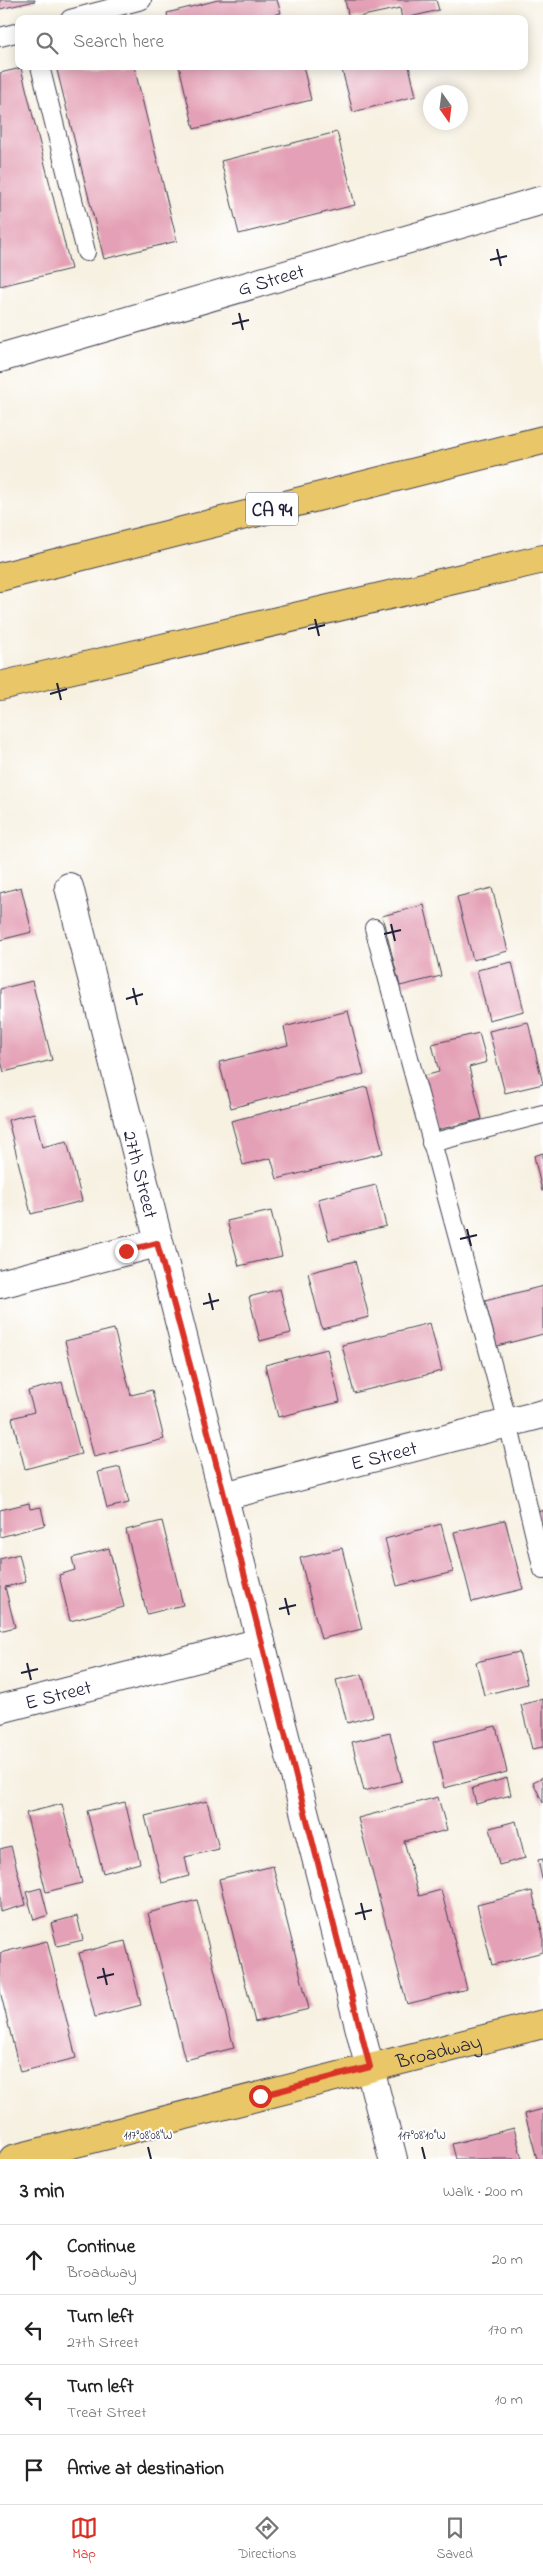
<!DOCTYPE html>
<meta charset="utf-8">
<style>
:root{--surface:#fff;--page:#f2f2f2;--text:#222;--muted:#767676;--line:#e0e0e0;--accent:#d93025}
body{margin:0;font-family:"Indie Flower",sans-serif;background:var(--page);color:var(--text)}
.compass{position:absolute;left:423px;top:85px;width:45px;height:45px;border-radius:50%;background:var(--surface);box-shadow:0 2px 12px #0003;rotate:166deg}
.stop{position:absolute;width:15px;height:15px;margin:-11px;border:4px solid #d93025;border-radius:50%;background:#fff}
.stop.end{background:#d93025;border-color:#fff;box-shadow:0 1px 5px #0008}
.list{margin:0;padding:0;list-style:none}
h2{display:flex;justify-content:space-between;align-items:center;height:65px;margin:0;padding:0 20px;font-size:21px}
h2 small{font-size:16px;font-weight:400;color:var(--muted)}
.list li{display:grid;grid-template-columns:32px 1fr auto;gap:15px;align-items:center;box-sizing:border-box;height:70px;padding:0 20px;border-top:1px solid var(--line)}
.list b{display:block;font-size:19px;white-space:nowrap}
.list p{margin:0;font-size:16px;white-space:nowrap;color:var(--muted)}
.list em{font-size:16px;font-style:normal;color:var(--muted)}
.icon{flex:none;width:28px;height:28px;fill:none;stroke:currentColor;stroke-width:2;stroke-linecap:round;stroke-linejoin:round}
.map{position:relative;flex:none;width:543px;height:2159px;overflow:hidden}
.search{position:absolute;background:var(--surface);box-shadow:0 2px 12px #0003;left:15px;right:15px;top:15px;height:55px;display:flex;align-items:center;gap:12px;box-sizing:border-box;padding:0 18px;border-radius:10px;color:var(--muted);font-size:19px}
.sheet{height:345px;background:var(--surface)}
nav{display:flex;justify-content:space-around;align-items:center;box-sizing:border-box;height:70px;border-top:1px solid var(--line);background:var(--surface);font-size:14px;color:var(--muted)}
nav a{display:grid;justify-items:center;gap:2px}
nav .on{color:var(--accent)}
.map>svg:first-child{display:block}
.building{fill:#e4a0b6}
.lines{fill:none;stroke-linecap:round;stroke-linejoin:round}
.lane-casing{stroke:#424154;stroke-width:20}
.street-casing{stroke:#424154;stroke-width:30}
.primary-casing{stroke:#424154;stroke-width:30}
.highway-casing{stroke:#424154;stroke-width:30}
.lane{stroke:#fff;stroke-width:18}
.street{stroke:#fff;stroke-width:28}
.primary{stroke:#e9c769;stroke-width:28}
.highway{stroke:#e9c769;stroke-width:28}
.route{stroke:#d93025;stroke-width:6}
.ticks{fill:none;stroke:#22223b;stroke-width:2}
.labels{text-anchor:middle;stroke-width:4;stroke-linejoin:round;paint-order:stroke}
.shield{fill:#fff;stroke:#646476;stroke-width:1}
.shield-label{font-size:19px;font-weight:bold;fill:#22223b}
.street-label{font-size:20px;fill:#22223b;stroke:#fff}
.ticks-label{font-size:12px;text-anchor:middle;fill:#22223b;stroke:#fff;stroke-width:4;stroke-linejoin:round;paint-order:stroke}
</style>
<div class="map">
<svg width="543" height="2159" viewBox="0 0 543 2159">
<rect width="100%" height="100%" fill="#fff"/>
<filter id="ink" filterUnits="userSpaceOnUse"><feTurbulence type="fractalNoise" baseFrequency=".02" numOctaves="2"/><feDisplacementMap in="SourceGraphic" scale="10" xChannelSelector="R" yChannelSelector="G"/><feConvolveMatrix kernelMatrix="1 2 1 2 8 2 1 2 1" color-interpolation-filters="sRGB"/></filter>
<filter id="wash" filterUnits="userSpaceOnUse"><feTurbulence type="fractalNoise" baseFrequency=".0096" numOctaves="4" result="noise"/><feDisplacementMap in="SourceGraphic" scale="20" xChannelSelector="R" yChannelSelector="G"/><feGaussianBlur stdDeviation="1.12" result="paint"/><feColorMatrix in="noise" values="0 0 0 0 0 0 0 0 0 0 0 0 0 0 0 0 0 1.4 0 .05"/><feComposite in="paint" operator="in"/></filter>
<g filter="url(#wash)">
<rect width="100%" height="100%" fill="#f7f1e2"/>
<g id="blocks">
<!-- building -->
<g class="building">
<path d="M 0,0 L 35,0 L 35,1 L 0,9 Z"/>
<path d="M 218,0 L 277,0 L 281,13 L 257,19 L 168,19 L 167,13 Z"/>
<path d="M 345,0 L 436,0 L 439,10 L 402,19 L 400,8 L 349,19 Z"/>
<path d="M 56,66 L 134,66 L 177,241 L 104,259 Z"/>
<path d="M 179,66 L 303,66 L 311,100 L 194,129 Z"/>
<path d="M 341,66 L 409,66 L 416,96 L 353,112 Z"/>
<path d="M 21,68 L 71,269 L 0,286 L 0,73 Z"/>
<path d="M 337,132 L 355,205 L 239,234 L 221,161 Z"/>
<path d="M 21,887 L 32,932 L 0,940 L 0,893 Z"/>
<path d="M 492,888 L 508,951 L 473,960 L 457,897 Z"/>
<path d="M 424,905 L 441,976 L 400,986 L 382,916 Z"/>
<path d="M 512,962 L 524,1011 L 489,1020 L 477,970 Z"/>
<path d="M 32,981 L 52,1060 L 4,1072 L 0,1057 L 0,989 Z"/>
<path d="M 348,1011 L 364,1074 L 231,1108 L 219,1062 L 288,1045 L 284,1027 Z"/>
<path d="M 528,1022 L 543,1084 L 505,1093 L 489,1031 Z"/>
<path d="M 479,1033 L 487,1062 L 469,1067 L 482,1119 L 437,1130 L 424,1076 L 439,1072 L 432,1044 Z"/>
<path d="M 367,1087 L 383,1153 L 277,1179 L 271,1158 L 243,1165 L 231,1121 Z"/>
<path d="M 34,1113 L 42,1147 L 67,1141 L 82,1201 L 31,1214 L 8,1120 Z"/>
<path d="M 543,1153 L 543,1191 L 542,1191 L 534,1156 Z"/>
<path d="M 376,1185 L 386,1226 L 329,1240 L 318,1199 Z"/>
<path d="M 271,1211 L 282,1256 L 239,1266 L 227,1221 Z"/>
<path d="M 355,1261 L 369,1317 L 322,1329 L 308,1273 Z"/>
<path d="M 543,1286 L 543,1334 L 497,1346 L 485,1301 Z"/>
<path d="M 280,1289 L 291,1333 L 260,1341 L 249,1297 Z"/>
<path d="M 430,1323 L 442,1371 L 354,1393 L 342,1345 Z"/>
<path d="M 114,1329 L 131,1395 L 152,1390 L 164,1439 L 94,1457 L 65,1341 Z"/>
<path d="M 327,1349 L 340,1402 L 278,1417 L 265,1365 Z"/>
<path d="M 62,1382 L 81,1454 L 25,1469 L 12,1418 L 34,1412 L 28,1391 Z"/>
<path d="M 120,1467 L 129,1503 L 107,1508 L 98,1472 Z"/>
<path d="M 29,1503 L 30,1509 L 41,1507 L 45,1525 L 0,1537 L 0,1510 Z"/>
<path d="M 543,1510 L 543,1529 L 542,1529 L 538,1512 Z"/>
<path d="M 505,1520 L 523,1589 L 472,1602 L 454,1532 Z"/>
<path d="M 162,1521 L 183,1605 L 147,1614 L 126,1530 Z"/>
<path d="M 441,1524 L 453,1572 L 397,1586 L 385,1539 Z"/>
<path d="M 109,1548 L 124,1607 L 70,1621 L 59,1575 L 75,1570 L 72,1558 Z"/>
<path d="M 342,1548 L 362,1629 L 321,1639 L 300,1558 Z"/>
<path d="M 19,1554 L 26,1582 L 5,1587 L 15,1627 L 0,1631 L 0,1559 Z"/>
<path d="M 519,1652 L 527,1684 L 484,1695 L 476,1662 Z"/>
<path d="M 362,1674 L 373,1716 L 347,1723 L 336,1680 Z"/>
<path d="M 543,1699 L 543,1747 L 532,1749 L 521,1705 Z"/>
<path d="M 496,1726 L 507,1772 L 444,1788 L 433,1742 Z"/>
<path d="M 390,1733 L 402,1781 L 364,1791 L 352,1742 Z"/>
<path d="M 543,1777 L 543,1803 L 533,1782 Z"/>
<path d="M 507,1778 L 511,1795 L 476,1804 L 472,1788 Z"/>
<path d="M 438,1797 L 447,1830 L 404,1841 L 419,1896 L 441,1890 L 467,1989 L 407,2004 L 358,1818 Z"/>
<path d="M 207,1801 L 219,1849 L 185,1857 L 189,1876 L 162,1883 L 145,1816 Z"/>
<path d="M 125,1802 L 140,1863 L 103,1873 L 87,1811 Z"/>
<path d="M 62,1804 L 82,1883 L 46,1892 L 26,1813 Z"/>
<path d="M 516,1821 L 525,1858 L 499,1865 L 490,1828 Z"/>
<path d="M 11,1846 L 26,1905 L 0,1912 L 0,1849 Z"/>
<path d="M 543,1859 L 543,1879 L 542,1879 L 538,1860 Z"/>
<path d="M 273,1866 L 309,2009 L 255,2022 L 219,1879 Z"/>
<path d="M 41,1888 L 48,1915 L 34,1920 L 26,1892 Z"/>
<path d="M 532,1891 L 543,1935 L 543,1952 L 492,1965 L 477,1905 Z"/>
<path d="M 197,1900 L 234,2048 L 185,2060 L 148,1913 Z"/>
<path d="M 77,1916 L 83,1940 L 57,1946 L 51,1923 Z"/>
<path d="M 47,1941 L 76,2058 L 20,2072 L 0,1991 L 0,1953 Z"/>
<path d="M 125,1941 L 141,2005 L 95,2017 L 79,1953 Z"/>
<path d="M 543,2109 L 543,2159 L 537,2159 L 525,2114 Z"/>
<path d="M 514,2128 L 522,2159 L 456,2159 L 452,2144 Z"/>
</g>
</g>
</g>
<g filter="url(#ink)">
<use href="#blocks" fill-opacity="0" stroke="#424154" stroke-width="1"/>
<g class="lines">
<!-- lane casing -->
<g class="lane-casing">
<g id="lane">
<path d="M 70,19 L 142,0"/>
<path d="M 0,37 L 19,32"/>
<path d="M 40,66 L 86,252"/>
<path d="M 374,928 L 508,1423 L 543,1570"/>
<path d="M 431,1143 L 543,1114"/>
</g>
</g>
<!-- street casing -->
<g class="street-casing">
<g id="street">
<path id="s1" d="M 0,358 L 543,200"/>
<path id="s2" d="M 69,887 C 174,1312 287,1734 393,2159"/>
<path d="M 0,1284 L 157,1243"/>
<path id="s3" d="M 224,1496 L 543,1414"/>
<path id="s4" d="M 0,1709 L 261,1642"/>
</g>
</g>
<!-- primary casing -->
<g class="primary-casing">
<g id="primary">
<path id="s5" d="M 13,2159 L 543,2024"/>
</g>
</g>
<!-- highway casing -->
<g class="highway-casing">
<g id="highway">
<path d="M 0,577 L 543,440"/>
<path d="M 0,686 L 543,559"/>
</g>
</g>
<!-- lane -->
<use href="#lane" class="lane"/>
<!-- street -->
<use href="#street" class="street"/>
<!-- primary -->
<use href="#primary" class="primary"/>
<!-- highway -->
<use href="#highway" class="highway"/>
</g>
</g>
<g class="lines" filter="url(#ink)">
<!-- route -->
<path class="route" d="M 126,1251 L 157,1243 L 206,1424 L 370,2067 L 260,2096"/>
</g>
<!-- ticks -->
<path class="ticks" d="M 497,249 L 501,266M 490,260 L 507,256M 239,313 L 243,330M 232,324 L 249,320M 315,619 L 319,636M 308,629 L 325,625M 57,683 L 61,700M 50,694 L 67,689M 391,924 L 395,941M 384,934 L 401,930M 133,988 L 137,1005M 126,999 L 143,994M 467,1229 L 471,1246M 460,1239 L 477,1235M 209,1293 L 213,1310M 203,1304 L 219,1300M 285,1598 L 289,1615M 279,1609 L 296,1605M 27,1663 L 31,1680M 21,1673 L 38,1669M 361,1903 L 365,1920M 355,1914 L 372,1910M 103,1968 L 107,1985M 97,1978 L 114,1974M 148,2147 L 151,2159M 422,2147 L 425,2159"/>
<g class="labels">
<!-- shield labels -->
<rect class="shield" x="246" y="492.5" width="52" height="33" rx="4"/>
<g class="shield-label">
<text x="272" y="516">CA 94</text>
</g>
<!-- street labels -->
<g class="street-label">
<text dy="7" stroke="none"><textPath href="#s1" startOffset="282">G Street</textPath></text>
<text dy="7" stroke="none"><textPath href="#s2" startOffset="296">27th Street</textPath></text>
<text dy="7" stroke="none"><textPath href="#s3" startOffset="165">E Street</textPath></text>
<text dy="7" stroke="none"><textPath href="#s4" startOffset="60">E Street</textPath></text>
<text dy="7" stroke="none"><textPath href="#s5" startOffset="439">Broadway</textPath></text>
</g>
</g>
<g class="ticks-label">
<text x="148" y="2139">117°08'08"W</text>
<text x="422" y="2139">117°08'10"W</text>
</g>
</svg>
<svg class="compass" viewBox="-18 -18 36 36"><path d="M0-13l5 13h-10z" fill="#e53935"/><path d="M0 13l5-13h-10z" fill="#767676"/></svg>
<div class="stop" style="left:260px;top:2096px"></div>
<div class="stop end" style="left:126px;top:1251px"></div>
<div class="search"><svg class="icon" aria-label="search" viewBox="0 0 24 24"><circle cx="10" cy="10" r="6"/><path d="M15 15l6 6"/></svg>Search here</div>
</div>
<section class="sheet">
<h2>3 min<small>Walk · 200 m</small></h2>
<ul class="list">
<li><svg class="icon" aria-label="ahead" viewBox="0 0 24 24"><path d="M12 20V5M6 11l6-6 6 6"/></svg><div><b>Continue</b><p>Broadway</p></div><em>20 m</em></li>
<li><svg class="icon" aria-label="left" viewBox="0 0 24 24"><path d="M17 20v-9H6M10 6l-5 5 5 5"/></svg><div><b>Turn left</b><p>27th Street</p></div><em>170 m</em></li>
<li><svg class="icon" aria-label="left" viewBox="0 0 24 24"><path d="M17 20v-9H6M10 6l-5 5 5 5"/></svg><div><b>Turn left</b><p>Treat Street</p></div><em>10 m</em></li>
<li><svg class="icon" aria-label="arrive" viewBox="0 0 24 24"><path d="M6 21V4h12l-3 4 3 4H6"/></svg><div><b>Arrive at destination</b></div></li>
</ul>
</section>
<nav>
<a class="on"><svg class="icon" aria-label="map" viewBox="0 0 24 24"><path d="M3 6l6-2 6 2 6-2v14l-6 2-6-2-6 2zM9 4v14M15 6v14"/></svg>Map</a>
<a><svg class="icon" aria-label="directions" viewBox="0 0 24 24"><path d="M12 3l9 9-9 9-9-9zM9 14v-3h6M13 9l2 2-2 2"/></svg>Directions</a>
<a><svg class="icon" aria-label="saved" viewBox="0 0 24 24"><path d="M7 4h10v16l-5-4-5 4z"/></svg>Saved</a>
</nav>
